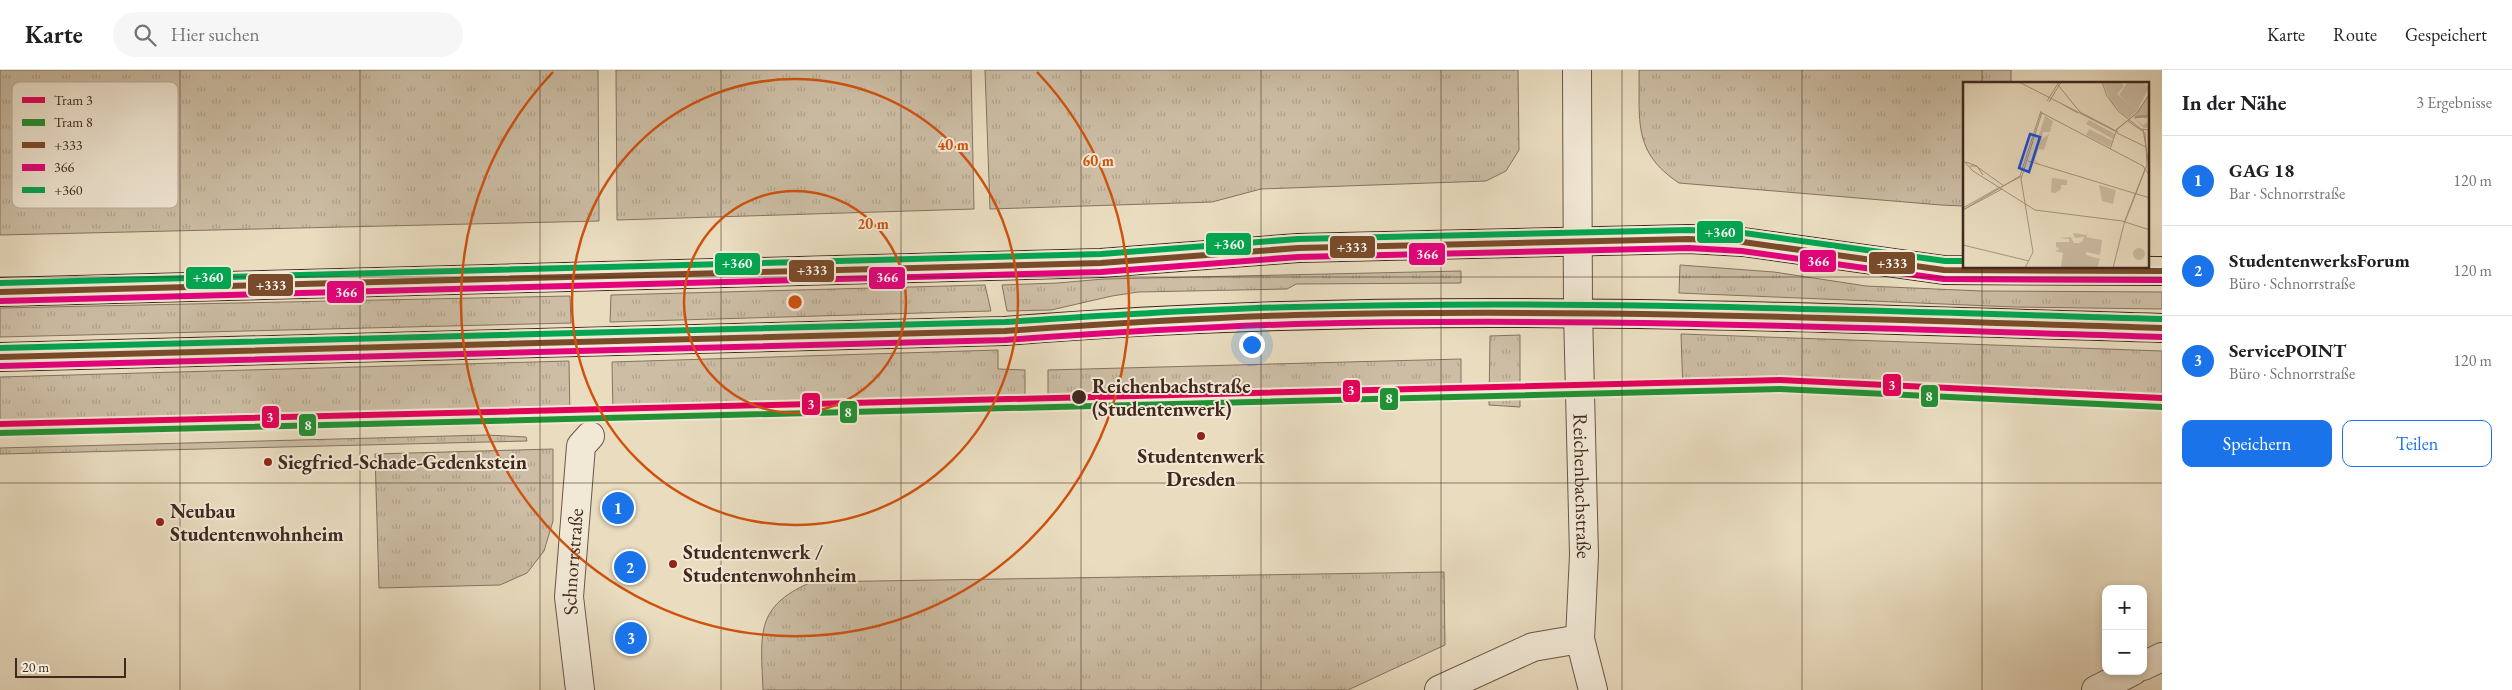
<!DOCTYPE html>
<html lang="de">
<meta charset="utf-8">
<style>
:root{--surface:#fff;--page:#f6f6f6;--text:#202124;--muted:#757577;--line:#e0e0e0;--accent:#1a73e8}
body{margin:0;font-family:"EB Garamond",serif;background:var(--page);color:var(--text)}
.controls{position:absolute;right:15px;bottom:15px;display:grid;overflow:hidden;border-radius:10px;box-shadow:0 2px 8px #0003}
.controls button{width:45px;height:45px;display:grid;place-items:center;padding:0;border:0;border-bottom:1px solid var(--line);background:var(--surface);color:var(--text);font:25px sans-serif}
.scale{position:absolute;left:15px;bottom:12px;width:111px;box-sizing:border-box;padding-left:5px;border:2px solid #41281f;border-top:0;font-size:14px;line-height:18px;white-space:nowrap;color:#41281f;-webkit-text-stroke:4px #f1e8d5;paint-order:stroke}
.you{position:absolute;left:1251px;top:274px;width:18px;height:18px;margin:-12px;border:4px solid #fff;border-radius:50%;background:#1a73e8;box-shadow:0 0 0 8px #1a73e833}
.badge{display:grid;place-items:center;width:32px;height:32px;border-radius:50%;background:var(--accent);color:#fff;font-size:16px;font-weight:700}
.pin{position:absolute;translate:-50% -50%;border:2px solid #fff;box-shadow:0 1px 5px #0006}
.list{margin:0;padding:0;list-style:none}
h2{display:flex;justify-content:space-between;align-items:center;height:65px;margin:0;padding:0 20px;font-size:21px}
h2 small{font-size:16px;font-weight:400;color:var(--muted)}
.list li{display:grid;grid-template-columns:32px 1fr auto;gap:15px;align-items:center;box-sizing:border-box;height:90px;padding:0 20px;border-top:1px solid var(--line)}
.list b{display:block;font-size:19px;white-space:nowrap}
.list p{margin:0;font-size:16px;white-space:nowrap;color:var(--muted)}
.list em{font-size:16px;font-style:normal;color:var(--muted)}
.actions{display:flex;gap:10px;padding:15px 20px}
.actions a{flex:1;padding:11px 0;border:1px solid var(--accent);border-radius:10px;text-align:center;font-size:18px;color:var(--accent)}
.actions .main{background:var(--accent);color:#fff}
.icon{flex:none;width:28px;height:28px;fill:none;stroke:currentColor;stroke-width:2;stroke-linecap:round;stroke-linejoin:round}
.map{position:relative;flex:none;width:2162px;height:620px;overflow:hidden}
header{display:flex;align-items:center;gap:30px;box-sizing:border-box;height:70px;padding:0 25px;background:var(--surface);border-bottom:1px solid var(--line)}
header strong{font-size:24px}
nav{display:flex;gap:28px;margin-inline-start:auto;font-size:18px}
.search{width:350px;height:45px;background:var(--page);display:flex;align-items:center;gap:12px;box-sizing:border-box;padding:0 18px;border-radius:28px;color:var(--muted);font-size:19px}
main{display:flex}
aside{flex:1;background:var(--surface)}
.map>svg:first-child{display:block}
.grass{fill:url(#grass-tufts);stroke:#867262}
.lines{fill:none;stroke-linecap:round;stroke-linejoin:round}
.pedestrian-casing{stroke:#6b5547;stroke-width:30}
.minor-casing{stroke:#6b5547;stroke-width:30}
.tertiary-casing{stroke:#6b5547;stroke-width:30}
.primary-casing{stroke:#41281f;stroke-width:30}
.pedestrian{stroke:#f1e8d5;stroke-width:28}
.minor{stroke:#f1e8d5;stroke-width:28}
.tertiary{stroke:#f1e8d5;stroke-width:28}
.primary{stroke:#e9dcbf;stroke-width:28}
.bus-1-casing{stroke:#f1e8d5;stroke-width:10}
.bus-2-casing{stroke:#f1e8d5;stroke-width:10}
.bus-3-casing{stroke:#f1e8d5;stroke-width:10}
.bus-1{stroke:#7a4b2a;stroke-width:6}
.bus-2{stroke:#e5007d;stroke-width:6}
.bus-3{stroke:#00a651;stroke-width:6}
.tram-1-casing{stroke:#f1e8d5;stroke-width:10}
.tram-2-casing{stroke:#f1e8d5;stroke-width:10}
.tram-1{stroke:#e5005a;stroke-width:6}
.tram-2{stroke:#229133;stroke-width:6}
.grid{fill:none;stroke:#41281f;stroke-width:1;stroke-opacity:0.55}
.ring{fill:none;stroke:#cf520f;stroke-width:2.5}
.stop-dot{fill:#41281f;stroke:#f1e8d5;stroke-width:2}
.poi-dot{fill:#8f2418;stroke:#f1e8d5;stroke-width:2}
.labels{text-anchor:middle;stroke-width:4;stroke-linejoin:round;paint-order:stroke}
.stop-label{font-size:20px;font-weight:bold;fill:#41281f;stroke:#f1e8d5;text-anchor:start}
.poi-label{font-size:20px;font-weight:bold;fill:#41281f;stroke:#f1e8d5;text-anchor:start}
.street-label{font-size:20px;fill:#41281f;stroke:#f1e8d5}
.inset-river{fill:none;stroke:#b09f89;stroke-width:2.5}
.inset-road{fill:none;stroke:#a6947f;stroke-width:1}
.view{fill:#1d4ed8;fill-opacity:0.15;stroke:#1d4ed8;stroke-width:2.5}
.inset-edge{fill:none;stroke:#41281f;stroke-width:2.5}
.key{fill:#f1e8d5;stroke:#bcae9e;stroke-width:1}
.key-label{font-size:14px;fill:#41281f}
.centre{fill:#cf520f;stroke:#f1e8d5;stroke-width:2.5}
.ring-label{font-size:15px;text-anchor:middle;font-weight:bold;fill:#cf520f;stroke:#f1e8d5;stroke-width:4;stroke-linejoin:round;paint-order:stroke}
.line-badge{stroke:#f1e8d5;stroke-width:2}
.badge-label{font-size:14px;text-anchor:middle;font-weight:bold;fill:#fff}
</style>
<header>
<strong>Karte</strong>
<div class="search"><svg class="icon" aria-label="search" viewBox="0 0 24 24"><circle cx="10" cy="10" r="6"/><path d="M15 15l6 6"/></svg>Hier suchen</div>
<nav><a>Karte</a><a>Route</a><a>Gespeichert</a></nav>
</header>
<main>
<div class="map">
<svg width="2162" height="620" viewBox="0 0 2162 620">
<defs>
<pattern id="grass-tufts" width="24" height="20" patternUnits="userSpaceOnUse" patternTransform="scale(1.25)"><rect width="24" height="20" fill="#ccbda4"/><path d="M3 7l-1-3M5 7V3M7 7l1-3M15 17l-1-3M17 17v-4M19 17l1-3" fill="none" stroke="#b0a28d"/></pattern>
</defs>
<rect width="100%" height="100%" fill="#e9dcbf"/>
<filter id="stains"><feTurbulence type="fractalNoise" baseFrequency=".004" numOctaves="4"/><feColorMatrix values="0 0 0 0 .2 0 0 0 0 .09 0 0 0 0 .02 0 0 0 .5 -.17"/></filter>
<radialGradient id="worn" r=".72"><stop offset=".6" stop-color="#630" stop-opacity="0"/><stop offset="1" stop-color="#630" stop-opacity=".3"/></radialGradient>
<!-- grass -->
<g class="grass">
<path d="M 0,0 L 598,0 L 599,151 L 0,165 Z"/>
<path d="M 616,0 L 971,0 L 974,139 L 617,150 Z"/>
<path d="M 985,0 L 1518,0 L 1519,80 L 1506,101 L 1486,111 L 1261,119 L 1212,132 L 990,139 Z"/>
<path d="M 1639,0 L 2011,0 L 2011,14 L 1964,14 L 1964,136 L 1941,135 L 1679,113 C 1632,82 1640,50 1639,0 Z"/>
<path d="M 1680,195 L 1774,202 L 1866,216 L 1982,221 L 2162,222 L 2162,239 L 2015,237 L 1679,223 Z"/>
<path d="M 1461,201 L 1461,213 L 1296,214 L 1287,219 L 1138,222 L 1112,226 L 1051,240 L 1007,241 L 1002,215 L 1057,213 L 1104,209 Z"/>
<path d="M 985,215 L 991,241 L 610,252 L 611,225 Z"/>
<path d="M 570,226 L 571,253 L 0,267 L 0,238 Z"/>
<path d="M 1681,264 L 2162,281 L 2162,334 L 1981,324 L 1683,323 Z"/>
<path d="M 1520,265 L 1520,337 L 1489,335 L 1490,266 Z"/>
<path d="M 998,280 L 998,299 L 1025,300 L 1025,336 L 613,345 L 612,292 Z"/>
<path d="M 1461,289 L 1461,327 L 1048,339 L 1048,300 Z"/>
<path d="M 569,291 L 570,348 L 0,363 L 0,307 Z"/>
<path d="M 487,365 L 526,367 L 527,371 L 0,384 L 0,378 Z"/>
<path d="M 553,379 L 553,451 L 544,481 L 527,503 L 500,515 L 379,518 L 375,384 Z"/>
<path d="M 1444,502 L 1445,575 L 1348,620 L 763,620 C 761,565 754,536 812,512 Z"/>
</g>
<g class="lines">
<!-- pedestrian casing -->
<g class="pedestrian-casing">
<g id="pedestrian">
<path id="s1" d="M 580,620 L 569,527 L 581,376 L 590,366"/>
</g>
</g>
<!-- minor casing -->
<g class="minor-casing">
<g id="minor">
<path id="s2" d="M 1578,242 L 1584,485 L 1580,569 L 1593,620"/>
<path d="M 2143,596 L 2162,587"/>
<path d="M 1439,620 L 1533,577 L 1580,569"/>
<path d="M 2096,620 L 2133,601"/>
</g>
</g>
<!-- tertiary casing -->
<g class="tertiary-casing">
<path id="tertiary" d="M 1577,0 L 1578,242"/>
</g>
<!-- primary casing -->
<g class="primary-casing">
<g id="primary">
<path d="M 0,222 L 1101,193 L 1298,178 L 1689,169 L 1743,172 L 1944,200 L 2162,201"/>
<path d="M 0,287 L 1005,261 C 1390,229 1776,247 2162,258"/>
</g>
</g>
<!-- pedestrian -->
<use href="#pedestrian" class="pedestrian"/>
<!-- minor -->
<use href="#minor" class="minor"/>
<!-- tertiary -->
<use href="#tertiary" class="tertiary"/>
<!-- primary -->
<use href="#primary" class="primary"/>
<!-- bus-1 casing -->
<g class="bus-1-casing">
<g id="bus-1">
<path d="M 0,222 L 1101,193 L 1298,178 L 1689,169 L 1743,172 L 1944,200 L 2162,201"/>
<path d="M 0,287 L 1005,261 C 1102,254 1198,248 1295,245 C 1584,238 1873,249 2162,258"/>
</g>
</g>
<!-- bus-2 casing -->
<g class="bus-2-casing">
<g id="bus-2">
<path d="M 0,231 L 1101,202 L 1298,187 L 1689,178 L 1742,181 L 1944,209 L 2162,210"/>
<path d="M 0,296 L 1005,270 C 1102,263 1199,257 1296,254 C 1584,247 1873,258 2162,267"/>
</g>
</g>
<!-- bus-3 casing -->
<g class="bus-3-casing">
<g id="bus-3">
<path d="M 0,213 L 1101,184 L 1298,169 L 1689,160 L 1744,163 L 1945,191 L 1964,191"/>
<path d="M 0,278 L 1005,252 C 1101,246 1198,239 1295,237 C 1584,229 1873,241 2162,249"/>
</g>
</g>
<!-- bus-1 -->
<use href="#bus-1" class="bus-1"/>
<!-- bus-2 -->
<use href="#bus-2" class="bus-2"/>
<!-- bus-3 -->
<use href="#bus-3" class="bus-3"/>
<!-- tram-1 casing -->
<g class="tram-1-casing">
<path id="tram-1" d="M 0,354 L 1780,310 L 2162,328"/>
</g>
<!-- tram-2 casing -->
<g class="tram-2-casing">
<path id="tram-2" d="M 0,363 L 1780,319 L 2162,337"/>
</g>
<!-- tram-1 -->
<use href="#tram-1" class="tram-1"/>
<!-- tram-2 -->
<use href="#tram-2" class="tram-2"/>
</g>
<!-- grid -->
<path class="grid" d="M 180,0 L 180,620M 360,0 L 360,620M 540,0 L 540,620M 721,0 L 721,620M 901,0 L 901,620M 1081,0 L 1081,620M 1261,0 L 1261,620M 1441,0 L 1441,620M 1622,0 L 1622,620M 1802,0 L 1802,620M 1982,0 L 1982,14M 1982,198 L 1982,620M 0,207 L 2162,207M 0,413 L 2162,413"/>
<!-- distance rings -->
<g class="ring">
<circle cx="795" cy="232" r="111"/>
<circle cx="795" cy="232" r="223"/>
<path d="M1037 2A334 334 0 1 1 553 2"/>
</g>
<!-- markers -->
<circle class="stop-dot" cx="1079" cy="327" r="8"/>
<g class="poi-dot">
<circle cx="1201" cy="366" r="5"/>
<circle cx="268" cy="392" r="5"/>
<circle cx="160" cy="452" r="5"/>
<circle cx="673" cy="494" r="5"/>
</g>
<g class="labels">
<!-- stop labels -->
<g class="stop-label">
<text x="1092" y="323">Reichenbachstraße<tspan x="1092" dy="23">(Studentenwerk)</tspan></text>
</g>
<!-- poi labels -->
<g class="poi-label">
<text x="1201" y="393" text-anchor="middle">Studentenwerk<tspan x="1201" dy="23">Dresden</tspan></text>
<text x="278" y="399">Siegfried-Schade-Gedenkstein</text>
<text x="170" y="448">Neubau<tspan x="170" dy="23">Studentenwohnheim</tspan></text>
<text x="683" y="489">Studentenwerk /<tspan x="683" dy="23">Studentenwohnheim</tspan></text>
</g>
<!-- street labels -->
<g class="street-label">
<text dy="7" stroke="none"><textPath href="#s2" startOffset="174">Reichenbachstraße</textPath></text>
<text dy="7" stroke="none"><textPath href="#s1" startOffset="129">Schnorrstraße</textPath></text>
</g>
</g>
<!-- overview -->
<g transform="translate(1963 12)">
<rect width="186" height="186" fill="#e9dcbf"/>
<path d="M 140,0 L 157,0 L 161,4 L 154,12 L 174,29 L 166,36 L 159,32 L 147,18 ZM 82,34 L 90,39 L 87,50 L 80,50 L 79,57 L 86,52 L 81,68 L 76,67 L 74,71 L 72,78 L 77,82 L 68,78 ZM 126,38 L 152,52 L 150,57 L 123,42 ZM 126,47 L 150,59 L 146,65 L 123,53 ZM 136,103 L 153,108 L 150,122 L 139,119 ZM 110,151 L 124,153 L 123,173 L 137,177 L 134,186 L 98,185 L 100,171 L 92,169 L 97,167 L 93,165 L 93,160 L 106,160 L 106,157 L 96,156 L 108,155 L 111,161 L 118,161 L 115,159 L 119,160 L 121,155 L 112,156 ZM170 172a6 6 0 1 1 12 0a6 6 0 1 1-12 0Z" fill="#ccbda4"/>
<path d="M 186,14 L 186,34 L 183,37 L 178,34 L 172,37 L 180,43 L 184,40 L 186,46 L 181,46 L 171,36 Z" fill="#ccbda4"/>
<path d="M 122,155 L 139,158 L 137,173 L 119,169 Z" fill="#ccbda4"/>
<path d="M 165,0 L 178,0 L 186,5 L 174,29 L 156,13 ZM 89,96 L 104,98 L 104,103 L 98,103 L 98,107 L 92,111 L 88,110 Z" fill="#ccbda4"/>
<path class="inset-river" d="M 172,35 L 187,34"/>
<path class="inset-road" d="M 56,0 L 152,49 L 174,31 L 187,12M 139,0 L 144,14 L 155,29 L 178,47 L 187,48M 95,3 L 117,30 L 155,50M 84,19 L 96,0M 86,20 L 98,0M 99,22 L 115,31M 79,31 L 180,84 L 187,94M 180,47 L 187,90M 154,51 L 183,65M 147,67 L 154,47 L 174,31 L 187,11M 0,78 L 10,89 L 72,128 L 159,139 L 187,148M 65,79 L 187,116M 3,80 L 14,84 L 20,93M 7,84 L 13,84 L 41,104M 38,105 L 59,94M 0,126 L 37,105M 0,128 L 39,107M 0,128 L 57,94 L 78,29M 161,141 L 182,87M 0,163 L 66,179M 62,186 L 70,170 L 58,97 L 79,30M 150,186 L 161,142 L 184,83 L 182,51 L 165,39"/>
<path class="view" d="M 67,52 L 77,55 L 66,90 L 56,86 Z"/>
<rect width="186" height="186" class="inset-edge"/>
</g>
<!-- legend -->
<rect x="12" y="12" width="166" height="126" rx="8" class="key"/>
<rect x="22" y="27" width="23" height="6" fill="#e5005a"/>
<rect x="22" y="49" width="23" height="7" fill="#229133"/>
<rect x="22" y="72" width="23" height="6" fill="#7a4b2a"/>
<rect x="22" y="94" width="23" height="7" fill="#e5007d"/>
<rect x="22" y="117" width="23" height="6" fill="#00a651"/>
<g class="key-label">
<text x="54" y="35">Tram 3</text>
<text x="54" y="57">Tram 8</text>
<text x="54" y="80">+333</text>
<text x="54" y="102">366</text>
<text x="54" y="125">+360</text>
</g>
<circle cx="795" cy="232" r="8" class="centre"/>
<g class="ring-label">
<text x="953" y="80">40 m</text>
<text x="1098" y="96">60 m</text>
<text x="873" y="159">20 m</text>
</g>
<g class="line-badge">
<rect x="1696" y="150" width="48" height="24" rx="5" fill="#00a651"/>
<rect x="1205" y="162" width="47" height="24" rx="5" fill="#00a651"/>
<rect x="1329" y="165" width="47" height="24" rx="5" fill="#7a4b2a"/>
<rect x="1408" y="172" width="38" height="24" rx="5" fill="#e5007d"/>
<rect x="1799" y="179" width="38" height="24" rx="5" fill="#e5007d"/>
<rect x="1868" y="181" width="48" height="24" rx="5" fill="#7a4b2a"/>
<rect x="714" y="182" width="47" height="24" rx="5" fill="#00a651"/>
<rect x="788" y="189" width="47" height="24" rx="5" fill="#7a4b2a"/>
<rect x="185" y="196" width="47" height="24" rx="5" fill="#00a651"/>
<rect x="868" y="196" width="38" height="24" rx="5" fill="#e5007d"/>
<rect x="247" y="203" width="47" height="24" rx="5" fill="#7a4b2a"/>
<rect x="326" y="210" width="39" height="24" rx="5" fill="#e5007d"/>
<rect x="1882" y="303" width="20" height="24" rx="5" fill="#e5005a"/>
<rect x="1342" y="309" width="19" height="24" rx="5" fill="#e5005a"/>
<rect x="1920" y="314" width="19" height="24" rx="5" fill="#229133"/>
<rect x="1379" y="317" width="20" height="24" rx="5" fill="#229133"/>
<rect x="801" y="322" width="20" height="24" rx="5" fill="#e5005a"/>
<rect x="839" y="330" width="19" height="24" rx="5" fill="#229133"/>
<rect x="261" y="335" width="19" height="24" rx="5" fill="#e5005a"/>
<rect x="298" y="343" width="19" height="24" rx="5" fill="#229133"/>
</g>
<g class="badge-label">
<text x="1720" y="167">+360</text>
<text x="1229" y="179">+360</text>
<text x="1352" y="182">+333</text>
<text x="1427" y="189">366</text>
<text x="1818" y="196">366</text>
<text x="1892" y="198">+333</text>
<text x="737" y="198">+360</text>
<text x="812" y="205">+333</text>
<text x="208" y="212">+360</text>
<text x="887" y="212">366</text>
<text x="271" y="220">+333</text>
<text x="346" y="227">366</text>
<text x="1892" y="320">3</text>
<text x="1351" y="325">3</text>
<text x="1929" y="331">8</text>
<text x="1389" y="333">8</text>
<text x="811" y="339">3</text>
<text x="848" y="347">8</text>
<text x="270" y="352">3</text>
<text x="308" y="360">8</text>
</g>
<rect width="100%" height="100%" filter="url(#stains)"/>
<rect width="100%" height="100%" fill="url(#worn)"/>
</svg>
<div class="controls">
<button>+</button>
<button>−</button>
</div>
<div class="scale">20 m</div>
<div class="you"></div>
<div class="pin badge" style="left:618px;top:438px">1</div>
<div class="pin badge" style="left:630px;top:497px">2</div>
<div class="pin badge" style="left:631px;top:568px">3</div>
</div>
<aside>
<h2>In der Nähe<small>3 Ergebnisse</small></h2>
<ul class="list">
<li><span class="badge">1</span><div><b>GAG 18</b><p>Bar · Schnorrstraße</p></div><em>120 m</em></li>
<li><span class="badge">2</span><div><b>StudentenwerksForum</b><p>Büro · Schnorrstraße</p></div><em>120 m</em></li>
<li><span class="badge">3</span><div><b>ServicePOINT</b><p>Büro · Schnorrstraße</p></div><em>120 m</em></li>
</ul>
<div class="actions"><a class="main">Speichern</a><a>Teilen</a></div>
</aside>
</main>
